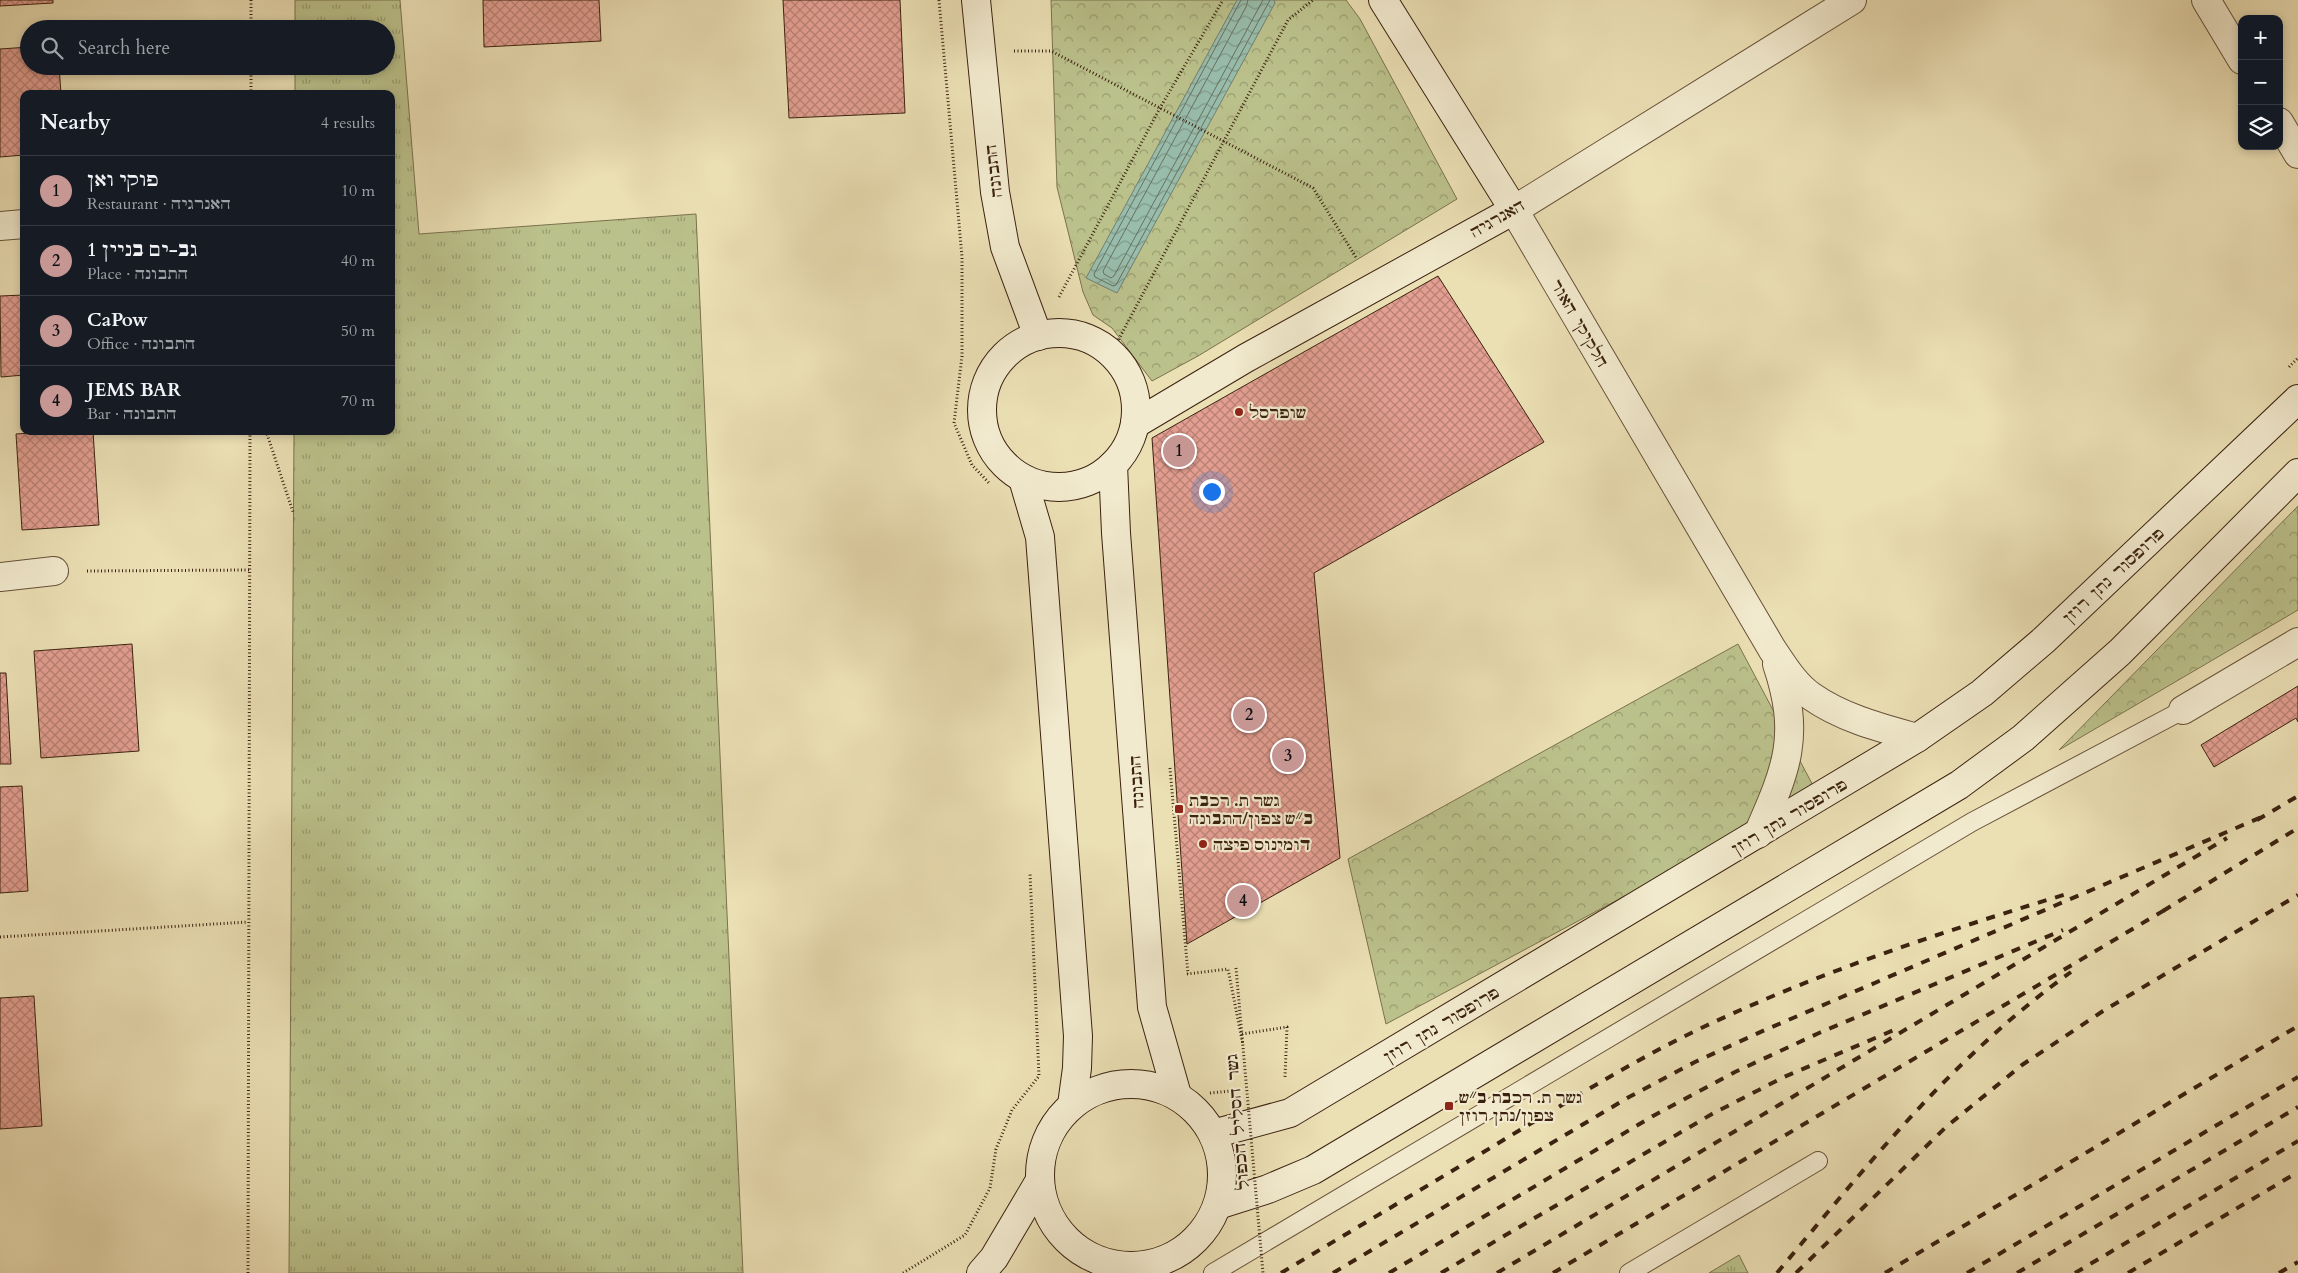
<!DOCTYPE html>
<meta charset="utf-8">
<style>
:root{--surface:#171b24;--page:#242831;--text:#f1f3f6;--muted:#9ea1a6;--line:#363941;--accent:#c59692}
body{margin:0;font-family:Cardo,"Frank Ruhl Libre",serif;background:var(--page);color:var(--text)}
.controls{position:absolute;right:15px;top:15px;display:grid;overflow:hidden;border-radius:10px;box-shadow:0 2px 8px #0003}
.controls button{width:45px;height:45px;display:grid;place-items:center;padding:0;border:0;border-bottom:1px solid var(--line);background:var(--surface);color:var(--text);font:25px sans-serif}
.you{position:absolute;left:1211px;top:491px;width:18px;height:18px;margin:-12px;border:4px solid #fff;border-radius:50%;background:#1a73e8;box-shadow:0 0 0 8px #1a73e833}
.badge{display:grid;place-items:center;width:32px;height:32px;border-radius:50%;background:var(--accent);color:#111;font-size:16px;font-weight:700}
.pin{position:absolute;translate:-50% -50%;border:2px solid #fff;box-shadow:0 1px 5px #0006}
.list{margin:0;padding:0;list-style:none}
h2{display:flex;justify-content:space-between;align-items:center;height:65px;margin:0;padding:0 20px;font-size:21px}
h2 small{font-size:16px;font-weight:400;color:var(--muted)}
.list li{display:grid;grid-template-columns:32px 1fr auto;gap:15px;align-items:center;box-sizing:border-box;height:70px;padding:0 20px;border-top:1px solid var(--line)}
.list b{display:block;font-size:19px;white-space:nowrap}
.list p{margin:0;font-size:16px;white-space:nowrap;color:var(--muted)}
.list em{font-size:16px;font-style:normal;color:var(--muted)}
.icon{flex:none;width:28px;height:28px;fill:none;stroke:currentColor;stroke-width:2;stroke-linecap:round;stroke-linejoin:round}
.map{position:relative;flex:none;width:2298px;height:1273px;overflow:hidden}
.search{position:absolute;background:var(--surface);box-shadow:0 2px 8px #0003;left:20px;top:20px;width:375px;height:55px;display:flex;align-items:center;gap:12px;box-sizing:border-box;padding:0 18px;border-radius:28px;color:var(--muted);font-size:19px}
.panel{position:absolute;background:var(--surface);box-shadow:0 2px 8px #0003;left:20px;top:90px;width:375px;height:345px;border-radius:10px}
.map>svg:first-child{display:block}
.grass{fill:url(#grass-tufts);stroke:#7b724e}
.park{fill:url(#park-crowns);stroke:#7b724e}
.water{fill:url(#water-waves);stroke:#737f6e}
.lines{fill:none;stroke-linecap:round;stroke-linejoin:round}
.shore{stroke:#6a705e;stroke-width:1}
.building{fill:url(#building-cross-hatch);stroke:#3b2210}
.lane-casing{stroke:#675139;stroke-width:20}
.street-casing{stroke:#675139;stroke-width:30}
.secondary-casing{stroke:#3b2210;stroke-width:30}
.path{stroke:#3b2210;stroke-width:3;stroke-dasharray:1 2.5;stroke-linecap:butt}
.lane{stroke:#f2eace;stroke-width:18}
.street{stroke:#f2eace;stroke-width:28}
.secondary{stroke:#f2eace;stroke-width:28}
.rail{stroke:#3b2210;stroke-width:4;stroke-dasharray:9 9;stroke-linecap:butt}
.path-bridge{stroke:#3b2210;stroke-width:3;stroke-dasharray:1 2.5;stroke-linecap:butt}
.poi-dot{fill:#8f2418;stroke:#f2eace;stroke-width:2}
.labels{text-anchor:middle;stroke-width:4.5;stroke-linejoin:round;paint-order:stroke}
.street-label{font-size:16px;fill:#3b2210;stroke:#f2eace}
.poi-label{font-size:16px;font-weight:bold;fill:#3b2210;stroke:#f2eace;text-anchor:start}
</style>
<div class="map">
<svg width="2298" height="1273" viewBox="0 0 2298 1273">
<defs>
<pattern id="grass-tufts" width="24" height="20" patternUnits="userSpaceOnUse" patternTransform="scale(1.25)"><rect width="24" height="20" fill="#bbc18b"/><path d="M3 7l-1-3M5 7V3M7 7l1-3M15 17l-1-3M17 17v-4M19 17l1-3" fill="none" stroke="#999c70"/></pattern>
<pattern id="park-crowns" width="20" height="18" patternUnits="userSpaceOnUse" patternTransform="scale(1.25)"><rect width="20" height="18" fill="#bbc18b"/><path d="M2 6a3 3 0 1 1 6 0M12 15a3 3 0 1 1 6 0" fill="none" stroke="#999c70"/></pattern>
<pattern id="water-waves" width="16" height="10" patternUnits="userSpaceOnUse" patternTransform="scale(1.25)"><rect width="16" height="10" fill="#98bdac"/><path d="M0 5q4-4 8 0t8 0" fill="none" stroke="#7d998b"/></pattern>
<pattern id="building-cross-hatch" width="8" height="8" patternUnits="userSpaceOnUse" patternTransform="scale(1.25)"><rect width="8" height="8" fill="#e39f91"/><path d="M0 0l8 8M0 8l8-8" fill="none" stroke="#b98175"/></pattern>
</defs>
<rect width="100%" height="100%" fill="#ebdfb4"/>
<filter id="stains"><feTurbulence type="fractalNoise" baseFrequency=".004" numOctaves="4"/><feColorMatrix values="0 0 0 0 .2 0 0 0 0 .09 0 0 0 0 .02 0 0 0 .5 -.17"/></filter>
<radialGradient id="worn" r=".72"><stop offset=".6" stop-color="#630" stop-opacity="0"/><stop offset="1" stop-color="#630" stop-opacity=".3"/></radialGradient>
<!-- grass -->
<g class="grass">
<path d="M 295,0 L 400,0 L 419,234 L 696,214 L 743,1273 L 289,1273 L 294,431 L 391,431 L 391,94 L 295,94 L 295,66 L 386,66 L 386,29 L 295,29 Z"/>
<path d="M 1739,1255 L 1748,1273 L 1709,1273 Z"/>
</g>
<!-- park -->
<g class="park">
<path d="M 1051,0 L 1346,0 L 1360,19 L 1457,199 L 1198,356 L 1152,381 L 1112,328 L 1093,315 L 1083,292 L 1057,187 Z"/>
<path d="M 2298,506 L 2298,610 L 2059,750 Z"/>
<path d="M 1738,644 L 1817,793 L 1386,1024 L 1348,859 Z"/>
</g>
<!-- water -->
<path class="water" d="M 1237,0 L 1274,0 L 1275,3 L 1117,293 L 1086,278 Z"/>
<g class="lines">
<!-- shore -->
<g class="shore">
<path d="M 1241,0 L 1094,274 L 1095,277 L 1113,286 L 1116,285 L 1270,0"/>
<path d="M 1248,0 L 1246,7 L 1103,271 L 1104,274 L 1111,278 L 1114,276 L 1263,0"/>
</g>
</g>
<!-- building -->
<g class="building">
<path d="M 0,0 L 53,0 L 53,3 L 0,6 Z"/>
<path d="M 483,0 L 599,0 L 601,41 L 484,47 Z"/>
<path d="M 783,0 L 900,0 L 905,113 L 789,118 Z"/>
<path d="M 29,47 L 29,66 L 59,66 L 61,94 L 24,94 L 24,155 L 0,157 L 0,49 Z"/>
<path d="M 1438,276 L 1544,442 L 1314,573 L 1340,858 L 1187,944 L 1152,438 Z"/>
<path d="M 24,295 L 24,375 L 1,377 L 0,296 Z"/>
<path d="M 59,431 L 93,431 L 99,525 L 22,530 L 16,434 Z"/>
<path d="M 132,644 L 139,751 L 41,758 L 34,651 Z"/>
<path d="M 0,673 L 6,673 L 11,764 L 0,764 Z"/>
<path d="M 2298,686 L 2298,722 L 2296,718 L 2214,767 L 2201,745 Z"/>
<path d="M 22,786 L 28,891 L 0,893 L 0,787 Z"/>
<path d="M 34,996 L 42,1126 L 0,1129 L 0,998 Z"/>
</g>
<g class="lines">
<!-- lane casing -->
<g class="lane-casing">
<g id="lane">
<path d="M 1213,1273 L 1972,822 L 2183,710"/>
<path d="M 1629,1273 L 1818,1161"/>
</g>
</g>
<!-- street casing -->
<g class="street-casing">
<g id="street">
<path d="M 1852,0 L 1514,210 L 1772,649 C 1783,665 1794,684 1811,696 C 1842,718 1881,728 1917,738"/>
<path d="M 2206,0 L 2242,60"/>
<path d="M 2279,122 L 2298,154"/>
<path d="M 0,226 L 24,224"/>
<path d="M 0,577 L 54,571"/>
<path d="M 2183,710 L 2298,642"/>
<path d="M 1758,834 C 1787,768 1801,736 1777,664"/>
</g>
</g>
<!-- secondary casing -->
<g class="secondary-casing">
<g id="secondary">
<path d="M 976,0 L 995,192 L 1005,247 L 1038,336"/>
<circle cx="1059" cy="410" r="77"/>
<path d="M 1135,424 L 1246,358 L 1514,210 L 1383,0"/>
<path d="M 1113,465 L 1116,533 L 1152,1007 L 1177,1095"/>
<path d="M 1023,479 L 1040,537 L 1078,1036 L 1077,1068 L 1072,1105"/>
<circle cx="1131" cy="1175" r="91"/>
<path d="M 1213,1134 L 1290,1113 L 1917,738 L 1982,693 L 2044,640 L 2298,399"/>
<path d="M 1218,1205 L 1268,1189 L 1313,1170 L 1959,785 L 2023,738 L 2120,652 L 2298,473"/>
<path d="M 981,1273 L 994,1258 L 1039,1182"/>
</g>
</g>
<!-- path -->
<g class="path">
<path d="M 939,0 L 962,257 L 962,356 L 954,423 L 972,465 L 990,484"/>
<path d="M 251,29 L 251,0"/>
<path d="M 1014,51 L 1051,51 L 1313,188 L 1357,259"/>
<path d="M 251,94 L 251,66"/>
<path d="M 1059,297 L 1160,108 L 1223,0"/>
<path d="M 1112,352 L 1288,20 L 1313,0"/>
<path d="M 2289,367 L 2298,358"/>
<path d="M 266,431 L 293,512"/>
<path d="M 87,571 L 249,570"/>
<path d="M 1170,768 L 1188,974"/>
<path d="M 0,937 L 248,922"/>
<path d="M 1187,974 L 1228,969 L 1243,1045"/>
<path d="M 1242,1034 L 1287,1027 L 1285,1077"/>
<path d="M 1210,1093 L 1241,1090"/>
<path d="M 248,1273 L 250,431"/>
<path d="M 903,1273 L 965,1235 L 990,1188 L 996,1149 L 1012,1110 L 1039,1076 L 1030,873"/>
</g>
<!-- lane -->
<use href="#lane" class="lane"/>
<!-- street -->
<use href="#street" class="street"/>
<!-- secondary -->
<use href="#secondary" class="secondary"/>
<!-- rail -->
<g class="rail">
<path d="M 2257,820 L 2298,796"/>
<path d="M 2163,911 L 2298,828"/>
<path d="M 1281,1273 C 1361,1225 1441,1178 1520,1130 C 1577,1096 1634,1061 1693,1032 C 1815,973 1942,932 2070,893"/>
<path d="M 1333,1273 L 1629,1097 L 1695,1062 L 1765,1030 L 2264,816"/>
<path d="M 1389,1273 L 1653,1116 L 1735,1072 L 1819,1033 L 2063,930"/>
<path d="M 1441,1273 L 1712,1114 L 1784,1077 L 1894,1030"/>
<path d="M 1497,1273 L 2227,838"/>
<path d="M 1553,1273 L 2168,908"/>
<path d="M 1777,1273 C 1868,1164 1955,1055 2071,972"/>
<path d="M 1796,1273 L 1946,1127 L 2022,1065 L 2103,1011 L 2298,895"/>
<path d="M 1885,1273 L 2298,1026"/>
<path d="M 1967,1273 L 2298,1077"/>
<path d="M 2017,1273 L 2298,1107"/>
<path d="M 2075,1273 L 2298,1141"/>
<path d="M 2128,1273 L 2298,1172"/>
<path d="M 2279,1273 L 2298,1262"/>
</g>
<!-- path-bridge -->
<path class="path-bridge" d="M 1236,968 L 1263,1273"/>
</g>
<!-- markers -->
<g class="poi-dot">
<circle cx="1239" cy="412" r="5"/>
<rect x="1174" y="804" width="10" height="10" rx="2.5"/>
<circle cx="1203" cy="844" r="5"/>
<rect x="1444" y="1101" width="10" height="10" rx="2.5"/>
</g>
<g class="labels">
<!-- street labels -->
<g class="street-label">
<text transform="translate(993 171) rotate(-97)" y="6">התבונה</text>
<text transform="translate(1497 218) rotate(-30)" y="6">האנרגיה</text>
<text transform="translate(1580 323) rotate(60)" y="6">חלקיקי האור</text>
<text transform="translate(2113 575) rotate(-43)" y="6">פרופסור נתן רוזן</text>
<text transform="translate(1136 782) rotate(-94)" y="6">התבונה</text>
<text transform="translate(1789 816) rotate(-31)" y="6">פרופסור נתן רוזן</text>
<text transform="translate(1441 1024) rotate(-31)" y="6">פרופסור נתן רוזן</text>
<text transform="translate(1237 1122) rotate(-95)" y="6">גשר הסליל הכפול</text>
</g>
<!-- poi labels -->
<g class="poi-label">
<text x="1249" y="418">שופרסל</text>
<text x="1189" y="806">גשר ת. רכבת<tspan x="1189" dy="18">ב״ש צפון/התבונה</tspan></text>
<text x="1213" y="850">דומינוס פיצה</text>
<text x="1459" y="1103">גשר ת. רכבת ב״ש<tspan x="1459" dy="18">צפון/נתן רוזן</tspan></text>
</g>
</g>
<rect width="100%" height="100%" filter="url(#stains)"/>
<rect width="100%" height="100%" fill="url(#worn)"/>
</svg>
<div class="controls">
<button>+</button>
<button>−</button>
<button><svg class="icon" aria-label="layers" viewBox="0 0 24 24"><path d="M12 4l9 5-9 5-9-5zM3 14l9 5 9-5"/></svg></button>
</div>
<div class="you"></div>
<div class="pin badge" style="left:1179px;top:451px">1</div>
<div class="pin badge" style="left:1249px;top:715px">2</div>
<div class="pin badge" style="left:1288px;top:756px">3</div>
<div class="pin badge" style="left:1243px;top:901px">4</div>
<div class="search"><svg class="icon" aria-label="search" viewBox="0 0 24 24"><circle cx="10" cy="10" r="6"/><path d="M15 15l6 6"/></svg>Search here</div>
<section class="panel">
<h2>Nearby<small>4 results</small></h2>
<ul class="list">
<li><span class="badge">1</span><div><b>פוקי ואן</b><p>Restaurant · האנרגיה</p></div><em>10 m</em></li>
<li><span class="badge">2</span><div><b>גב-ים בניין 1</b><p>Place · התבונה</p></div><em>40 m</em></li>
<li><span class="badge">3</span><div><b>CaPow</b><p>Office · התבונה</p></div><em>50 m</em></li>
<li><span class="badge">4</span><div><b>JEMS BAR</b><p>Bar · התבונה</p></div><em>70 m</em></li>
</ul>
</section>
</div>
